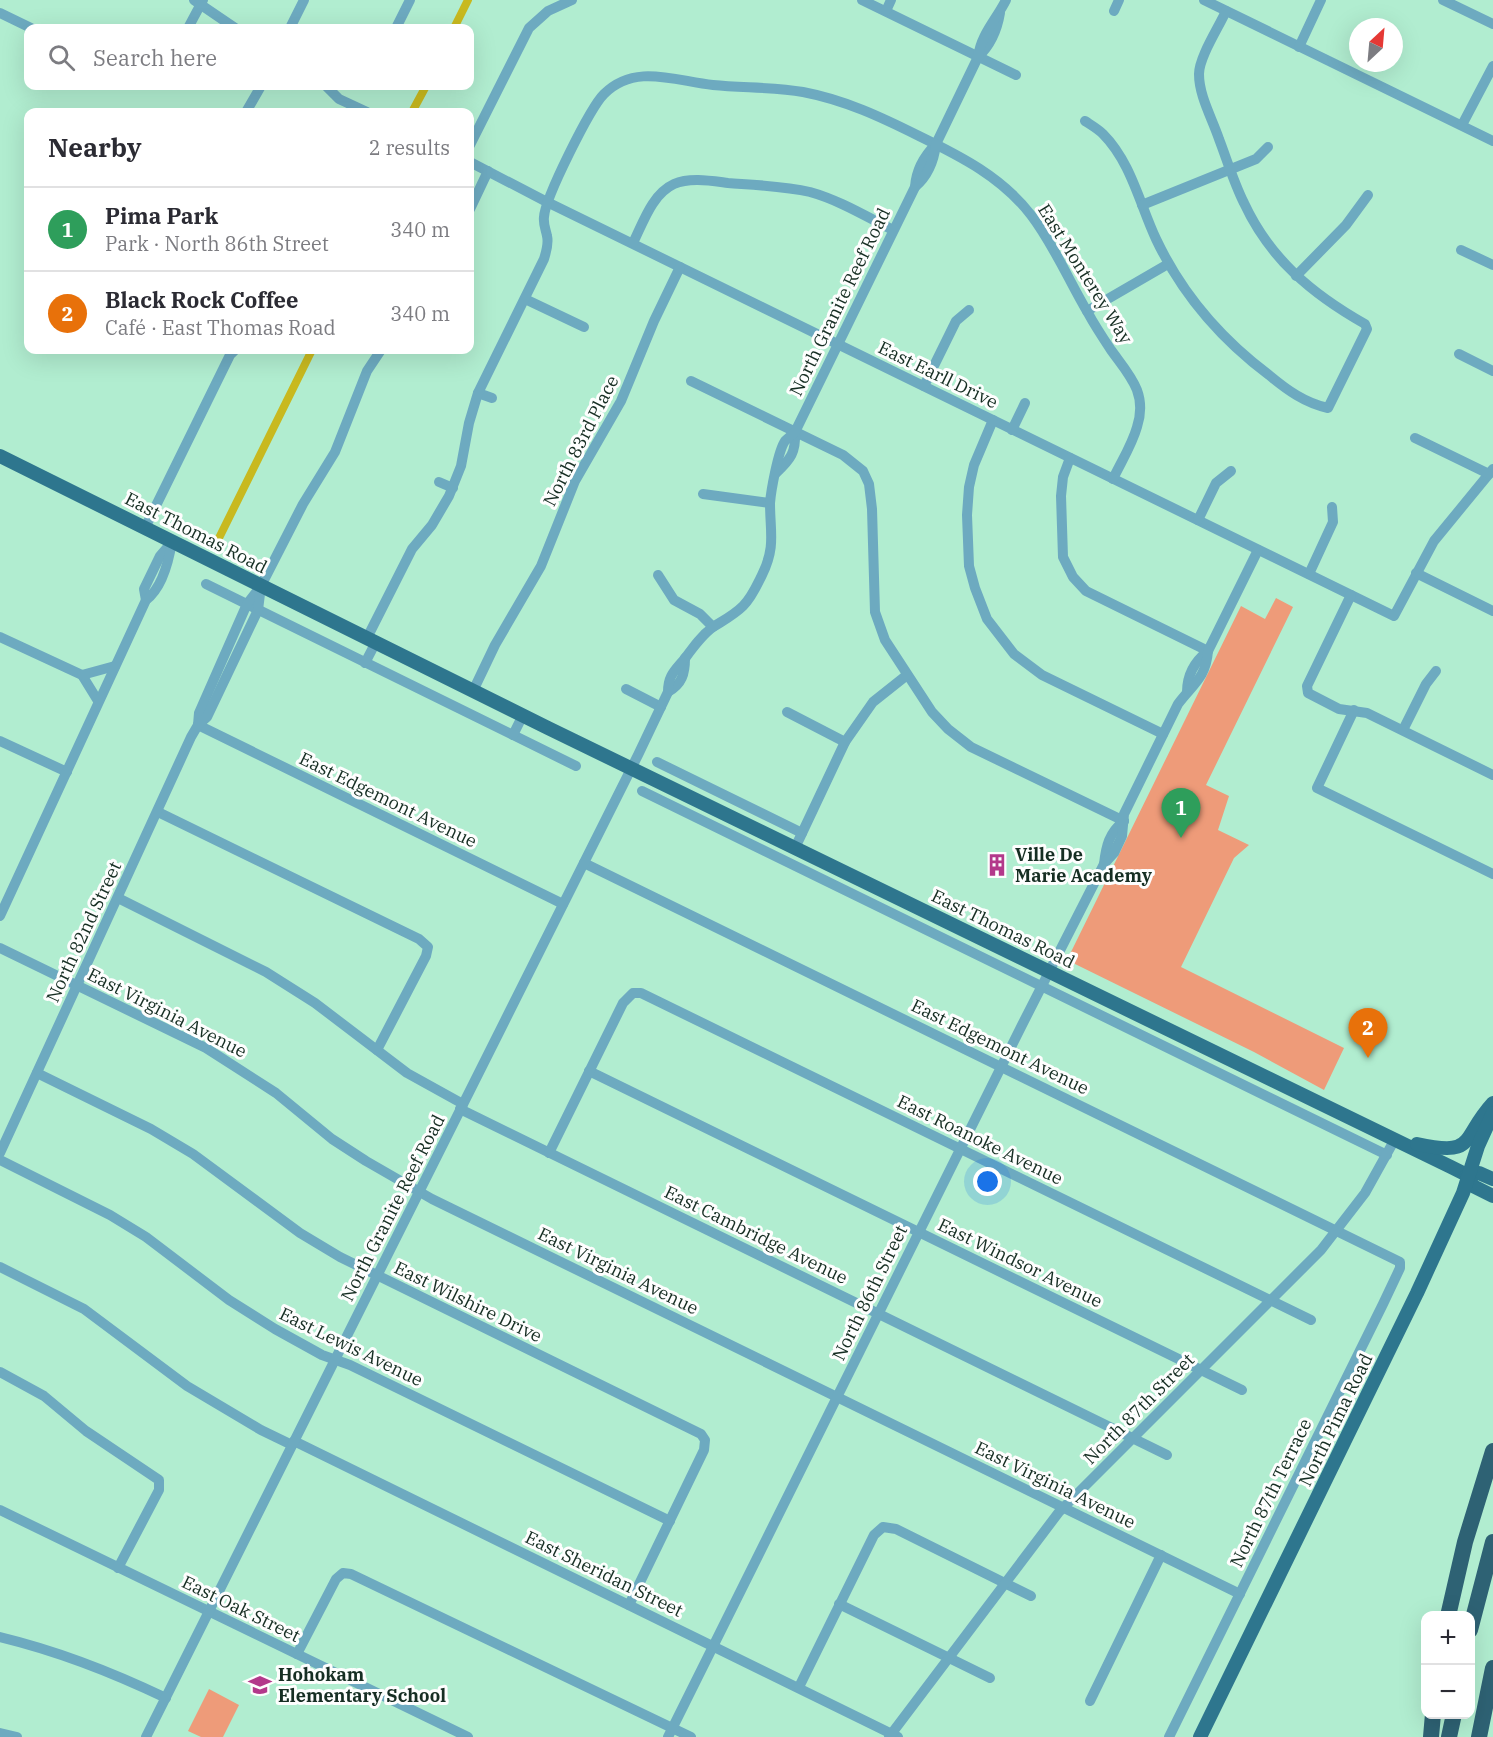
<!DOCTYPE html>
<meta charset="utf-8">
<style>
:root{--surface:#fff;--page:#f7f7f7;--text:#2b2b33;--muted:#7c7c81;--line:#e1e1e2;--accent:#b3398b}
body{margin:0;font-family:"IBM Plex Serif",serif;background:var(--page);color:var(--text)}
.controls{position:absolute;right:18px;bottom:18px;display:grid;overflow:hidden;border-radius:12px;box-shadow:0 6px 24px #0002}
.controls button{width:54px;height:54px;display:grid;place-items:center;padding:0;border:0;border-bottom:2px solid var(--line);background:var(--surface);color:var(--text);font:30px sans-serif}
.compass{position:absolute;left:1349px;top:18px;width:54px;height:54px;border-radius:50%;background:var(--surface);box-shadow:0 6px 24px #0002;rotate:26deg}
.you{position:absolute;left:988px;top:1182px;width:21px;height:21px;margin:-15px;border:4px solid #fff;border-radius:50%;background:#1a73e8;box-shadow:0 0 0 9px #1a73e833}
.badge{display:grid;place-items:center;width:39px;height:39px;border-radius:50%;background:var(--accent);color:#fff;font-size:20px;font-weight:700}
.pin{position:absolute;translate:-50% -50px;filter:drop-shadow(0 2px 3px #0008)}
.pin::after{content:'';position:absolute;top:32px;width:21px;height:18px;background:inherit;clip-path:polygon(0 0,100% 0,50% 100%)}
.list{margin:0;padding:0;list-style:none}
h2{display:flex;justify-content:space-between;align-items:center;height:78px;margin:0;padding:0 24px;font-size:26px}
h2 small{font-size:20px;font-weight:400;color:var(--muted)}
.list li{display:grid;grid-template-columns:39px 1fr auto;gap:18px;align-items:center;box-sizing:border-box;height:84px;padding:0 24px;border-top:2px solid var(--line)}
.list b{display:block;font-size:22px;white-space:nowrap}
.list p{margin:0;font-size:20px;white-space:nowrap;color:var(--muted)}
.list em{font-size:20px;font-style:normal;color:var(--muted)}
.icon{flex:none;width:33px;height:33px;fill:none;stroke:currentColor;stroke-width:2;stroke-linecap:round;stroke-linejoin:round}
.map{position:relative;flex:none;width:1493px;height:1737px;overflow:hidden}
.search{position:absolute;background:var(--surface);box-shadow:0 6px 24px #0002;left:24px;top:24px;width:450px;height:66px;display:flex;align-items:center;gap:15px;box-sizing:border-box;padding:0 21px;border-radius:12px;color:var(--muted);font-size:22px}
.panel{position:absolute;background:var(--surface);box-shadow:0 6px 24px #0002;left:24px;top:108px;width:450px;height:246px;border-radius:12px}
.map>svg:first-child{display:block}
.green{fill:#ee9b79}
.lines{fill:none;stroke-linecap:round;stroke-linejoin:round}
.canal{stroke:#c8b91f;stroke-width:8}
.minor{stroke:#6daac0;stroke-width:10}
.major{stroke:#2e768e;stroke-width:14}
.highway{stroke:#2e6274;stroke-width:16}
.labels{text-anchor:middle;stroke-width:6;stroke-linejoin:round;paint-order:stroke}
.street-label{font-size:18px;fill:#162e23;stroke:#fefefe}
.poi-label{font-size:18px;font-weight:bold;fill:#162e23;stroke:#fefefe;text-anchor:start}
</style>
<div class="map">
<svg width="1493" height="1737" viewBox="0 0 1493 1737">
<rect width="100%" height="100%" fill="#b1edd0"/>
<!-- green -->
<g class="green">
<path d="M 1276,598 L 1293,607 L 1206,785 L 1229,796 L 1218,830 L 1249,845 L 1234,858 L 1181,967 L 1344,1048 L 1324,1090 L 1254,1052 L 1075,964 L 1071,959 L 1070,954 L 1241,606 L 1265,619 Z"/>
<path d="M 209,1689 L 239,1705 L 223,1737 L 201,1737 L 188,1731 Z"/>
</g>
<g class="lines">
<!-- canal -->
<g class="canal">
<path d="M 454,28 L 468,0"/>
<path d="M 412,112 L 426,86"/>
<path d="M 219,538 L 312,350"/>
</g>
<!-- minor -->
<g class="minor">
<path d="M 194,0 L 235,28"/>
<path d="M 862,0 L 1016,75"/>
<path d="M 1204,0 L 1493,141"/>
<path d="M 1443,0 L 1493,24"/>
<path d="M 886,11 L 891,0"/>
<path d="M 1114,11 L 1119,0"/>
<path d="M 0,13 L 31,28"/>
<path d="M 188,28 L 203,0"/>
<path d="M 290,28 L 304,0"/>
<path d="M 396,28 L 410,0"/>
<path d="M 1299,47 L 1321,0"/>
<path d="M 978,57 C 991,45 997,31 1000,13"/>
<path d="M 326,86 L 339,99 L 367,112"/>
<path d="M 246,112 L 261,86"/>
<path d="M 1085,121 C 1091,125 1098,129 1103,134 C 1131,162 1140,205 1156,239 C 1182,294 1221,339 1269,375 C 1287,390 1305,403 1328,408 L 1367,329 L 1365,324 C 1312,294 1270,259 1244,203 C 1234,183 1227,160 1219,139 C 1212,118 1199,96 1199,74 C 1199,57 1219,27 1226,11"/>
<path d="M 1462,125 L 1493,66"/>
<path d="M 470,145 L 529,28 L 548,11 L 572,0"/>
<path d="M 470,162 L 547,202 L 1394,616 L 1434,541 L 1493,469"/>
<path d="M 915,187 C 916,170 924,156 936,144 L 978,57 C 981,34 996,20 1006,0"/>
<path d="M 1142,205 L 1256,159 L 1268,147"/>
<path d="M 470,209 L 488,171"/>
<path d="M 633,243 C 643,223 652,194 674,184 C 690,177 712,181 728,183 C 756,185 784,186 810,192 C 839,200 867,217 893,230"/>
<path d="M 1461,250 L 1493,265"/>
<path d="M 1296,276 L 1346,225 L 1368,195"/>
<path d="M 525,299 L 584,327"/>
<path d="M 1087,311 L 1168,264"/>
<path d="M 1459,354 L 1493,371"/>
<path d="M 691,381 L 843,455 L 863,471 L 869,484 L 872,509 L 875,612 L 885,640 L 932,712 L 948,729 L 971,747 L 1124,821"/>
<path d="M 924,386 L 956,321 L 969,310"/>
<path d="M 478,393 L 492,398"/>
<path d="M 993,420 L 974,465 L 969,487 L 967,515 L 969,566 L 975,588 L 987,619 L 1014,654 L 1042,675 L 1163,734"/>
<path d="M 1012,430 L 1025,403"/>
<path d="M 1415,438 L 1489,474"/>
<path d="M 1070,458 L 1063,477 L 1061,496 L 1063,557 L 1073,577 L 1086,591 L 1208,651"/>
<path d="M 776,473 C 791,459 796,452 795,432"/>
<path d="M 439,482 L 453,488"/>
<path d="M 703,494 L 770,503"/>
<path d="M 1198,520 L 1216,483 L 1231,471"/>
<path d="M 145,528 L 230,355 L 235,350"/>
<path d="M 1416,573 L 1493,611"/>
<path d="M 1309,574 L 1333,522 L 1332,507"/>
<path d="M 658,575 L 674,600 L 700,614 L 713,627"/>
<path d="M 206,584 L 576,766"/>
<path d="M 1351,595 L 1307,686 L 1308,693 L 1339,709 L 1367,713 L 1493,775"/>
<path d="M 146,600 L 144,589 L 160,556 L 172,542"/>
<path d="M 0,637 L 82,675 L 98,701"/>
<path d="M 367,638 L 412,549 L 432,525 L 449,496 L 461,466 L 469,423 L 478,393 L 544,259 C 546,252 549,244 547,236 C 546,230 543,224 544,217 C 545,198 590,108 604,94 C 635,63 675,81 713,85 C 743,88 774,87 803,92 C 845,100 881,117 919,136 C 960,156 1002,177 1031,215 C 1054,245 1069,281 1088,313 C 1095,326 1103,338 1111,350 C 1129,375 1148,393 1137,427 C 1132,445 1121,462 1113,479"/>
<path d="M 365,663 L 376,642"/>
<path d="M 82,675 L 115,666"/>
<path d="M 626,689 L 661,707"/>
<path d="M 473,691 L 495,645 L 541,566 L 575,481 L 621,401 L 654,321 L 680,267"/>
<path d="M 668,692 C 682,684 685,674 685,658"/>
<path d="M 1187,692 C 1187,675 1194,662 1208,651"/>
<path d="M 1354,710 L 1317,788 L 1493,874"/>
<path d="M 787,712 L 845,742"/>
<path d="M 198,725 L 199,713 L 247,604 L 261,586 L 303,504 L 335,452 L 367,371 L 381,350"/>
<path d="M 198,725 L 563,904"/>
<path d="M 1403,730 L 1426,684 L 1436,671"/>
<path d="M 513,735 L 523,715"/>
<path d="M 0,741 L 67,772"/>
<path d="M 657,762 L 802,833"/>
<path d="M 642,791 L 1387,1155"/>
<path d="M 158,812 L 419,939 L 428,947 L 426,956 L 377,1050"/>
<path d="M 795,848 L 845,742 L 873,702 L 907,675"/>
<path d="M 584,863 L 1400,1262 L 1400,1268 L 1383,1304 L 1169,1737"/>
<path d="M 1104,864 C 1106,846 1109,833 1124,821"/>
<path d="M 118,898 L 266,972 L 315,1003 L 407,1073 L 463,1104"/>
<path d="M 0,916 L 146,600 C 162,588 169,560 172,541"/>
<path d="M 0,948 L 206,1048 L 276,1093 L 332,1139 L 366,1161 L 432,1199 L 1240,1594"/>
<path d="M 589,1071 L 1242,1390"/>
<path d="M 37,1073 L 151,1129 L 193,1154 L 300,1233 L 340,1257 L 701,1434 L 705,1440 L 704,1450 L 629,1605"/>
<path d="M 460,1109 L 1167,1455"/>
<path d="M 0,1153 L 191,737 L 198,725 L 207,717 L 258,610 L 261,586"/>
<path d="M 549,1153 L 623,1003 L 633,993 L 641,993 L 1311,1320"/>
<path d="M 0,1160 L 110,1215 L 146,1237 L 229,1300 L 275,1329 L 322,1355 L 350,1365 L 670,1521"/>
<path d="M 0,1267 L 84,1309 L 187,1386 L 261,1430 L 292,1445"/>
<path d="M 0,1372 L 44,1396 L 86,1431 L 159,1480 L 159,1490 L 118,1568"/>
<path d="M 294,1441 L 898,1737"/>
<path d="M 0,1510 L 468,1737"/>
<path d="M 839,1604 L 990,1678"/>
<path d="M 0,1637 C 58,1651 112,1672 166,1698"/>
<path d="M 297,1654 L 336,1579 L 343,1573 L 351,1574 L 691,1737"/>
<path d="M 799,1687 L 874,1535 L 883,1527 L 896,1529 L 1031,1596"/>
<path d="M 1090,1701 L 1161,1555"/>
<path d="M 0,1733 L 17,1737"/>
<path d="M 146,1737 L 638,755 L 668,692 C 668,674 676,670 686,657 C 694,646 702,635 713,627 C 724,620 734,615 743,606 C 752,597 757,585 762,575 C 776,547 770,532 770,503 C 771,491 778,451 785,441 C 788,438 792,435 795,432 L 915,187 C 928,176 934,161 936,144"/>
<path d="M 668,1737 L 1022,1025 L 1104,864 L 1114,853 L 1122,836 L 1124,814 L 1178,704 C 1193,684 1206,678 1208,651 L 1258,550"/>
<path d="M 889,1737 L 1059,1512 L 1321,1250 L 1365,1193 L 1395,1139"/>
</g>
<!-- major -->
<g class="major">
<path d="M 0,456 L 548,728 L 1451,1167 L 1467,1175 L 1479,1173 L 1493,1179"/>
<path d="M 1417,1144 C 1477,1157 1460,1139 1493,1103"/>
<path d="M 1467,1175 L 1473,1186 L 1493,1196"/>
<path d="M 1200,1737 L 1417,1293 L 1463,1193 L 1478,1146 L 1493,1113"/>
</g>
<!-- highway -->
<g class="highway">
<path d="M 1448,1616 L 1465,1542 L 1493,1451"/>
<path d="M 1470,1630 L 1493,1542"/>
<path d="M 1431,1737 L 1433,1714"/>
<path d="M 1449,1737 L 1454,1714"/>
<path d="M 1479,1737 L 1493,1668"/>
</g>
</g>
<!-- icons -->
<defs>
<g id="building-bare" transform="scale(1.8)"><path d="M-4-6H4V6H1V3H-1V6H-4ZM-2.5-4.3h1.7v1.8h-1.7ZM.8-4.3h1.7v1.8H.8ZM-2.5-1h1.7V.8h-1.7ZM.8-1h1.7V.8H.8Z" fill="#b3398b" stroke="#fefefe" stroke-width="2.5" paint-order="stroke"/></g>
<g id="school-bare" transform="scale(1.8)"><path d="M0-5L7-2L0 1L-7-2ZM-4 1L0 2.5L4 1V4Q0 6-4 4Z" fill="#b3398b" stroke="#fefefe" stroke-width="2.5" paint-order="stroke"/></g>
</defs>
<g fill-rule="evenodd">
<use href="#building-bare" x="997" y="865"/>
<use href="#school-bare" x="260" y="1685"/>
</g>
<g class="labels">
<!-- street labels -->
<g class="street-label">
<text transform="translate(1085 274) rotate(58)" y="6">East Monterey Way</text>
<text transform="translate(840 302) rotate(-64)" y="6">North Granite Reef Road</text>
<text transform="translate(938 375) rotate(26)" y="6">East Earll Drive</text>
<text transform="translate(581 441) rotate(-63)" y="6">North 83rd Place</text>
<text transform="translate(196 533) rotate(27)" y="6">East Thomas Road</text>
<text transform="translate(388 800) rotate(26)" y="6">East Edgemont Avenue</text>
<text transform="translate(1003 929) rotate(26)" y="6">East Thomas Road</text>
<text transform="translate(84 932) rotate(-65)" y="6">North 82nd Street</text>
<text transform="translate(167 1013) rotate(27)" y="6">East Virginia Avenue</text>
<text transform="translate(1000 1047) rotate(26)" y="6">East Edgemont Avenue</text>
<text transform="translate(980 1140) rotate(26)" y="6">East Roanoke Avenue</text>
<text transform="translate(393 1208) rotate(-63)" y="6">North Granite Reef Road</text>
<text transform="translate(756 1235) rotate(26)" y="6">East Cambridge Avenue</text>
<text transform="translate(1020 1263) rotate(26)" y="6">East Windsor Avenue</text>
<text transform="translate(618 1271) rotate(26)" y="6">East Virginia Avenue</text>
<text transform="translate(870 1293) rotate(-64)" y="6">North 86th Street</text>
<text transform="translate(468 1302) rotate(26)" y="6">East Wilshire Drive</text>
<text transform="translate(351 1347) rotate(26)" y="6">East Lewis Avenue</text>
<text transform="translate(1139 1409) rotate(-45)" y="6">North 87th Street</text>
<text transform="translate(1336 1420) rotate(-64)" y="6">North Pima Road</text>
<text transform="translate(1055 1485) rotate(26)" y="6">East Virginia Avenue</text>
<text transform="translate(1271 1493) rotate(-64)" y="6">North 87th Terrace</text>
<text transform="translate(604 1574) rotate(26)" y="6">East Sheridan Street</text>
<text transform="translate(241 1609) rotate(26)" y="6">East Oak Street</text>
</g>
<!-- poi labels -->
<g class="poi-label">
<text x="1015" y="861">Ville De<tspan x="1015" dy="21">Marie Academy</tspan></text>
<text x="278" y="1681">Hohokam<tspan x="278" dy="21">Elementary School</tspan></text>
</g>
</g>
</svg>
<div class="controls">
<button>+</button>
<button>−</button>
</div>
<svg class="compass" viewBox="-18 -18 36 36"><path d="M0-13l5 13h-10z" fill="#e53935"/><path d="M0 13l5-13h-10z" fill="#7c7c81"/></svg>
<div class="you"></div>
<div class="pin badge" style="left:1181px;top:838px;background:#2e9e5b">1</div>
<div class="pin badge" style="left:1368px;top:1058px;background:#e8710a">2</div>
<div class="search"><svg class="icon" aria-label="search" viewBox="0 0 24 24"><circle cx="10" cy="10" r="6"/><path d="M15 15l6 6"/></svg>Search here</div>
<section class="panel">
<h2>Nearby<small>2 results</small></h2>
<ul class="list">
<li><span class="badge" style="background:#2e9e5b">1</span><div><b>Pima Park</b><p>Park · North 86th Street</p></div><em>340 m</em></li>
<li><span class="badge" style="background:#e8710a">2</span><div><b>Black Rock Coffee</b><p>Café · East Thomas Road</p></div><em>340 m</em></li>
</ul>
</section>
</div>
